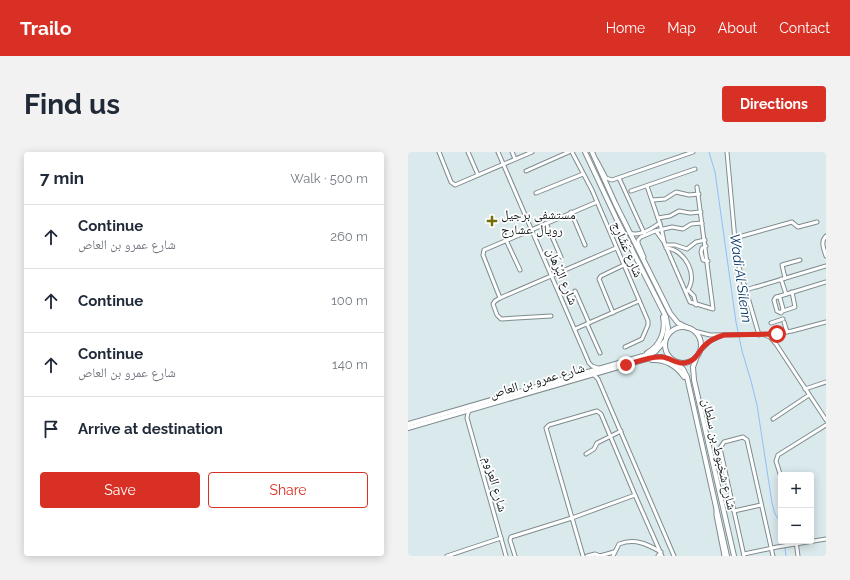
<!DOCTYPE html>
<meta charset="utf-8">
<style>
:root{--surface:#fff;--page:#f2f2f3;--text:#1f2937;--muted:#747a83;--line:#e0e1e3;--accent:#d93025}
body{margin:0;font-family:Raleway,"Noto Naskh Arabic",sans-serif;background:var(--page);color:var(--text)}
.controls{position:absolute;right:12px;bottom:12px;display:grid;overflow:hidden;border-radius:4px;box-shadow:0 2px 10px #0003}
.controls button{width:36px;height:36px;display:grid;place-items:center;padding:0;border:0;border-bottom:1px solid var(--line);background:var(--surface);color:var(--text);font:20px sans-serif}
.stop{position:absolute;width:12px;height:12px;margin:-9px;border:3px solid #d93025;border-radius:50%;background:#fff}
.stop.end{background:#d93025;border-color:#fff;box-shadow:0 1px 4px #0008}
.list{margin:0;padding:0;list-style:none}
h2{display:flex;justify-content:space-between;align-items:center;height:52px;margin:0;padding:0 16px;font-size:17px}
h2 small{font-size:13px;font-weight:400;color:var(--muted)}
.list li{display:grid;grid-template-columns:26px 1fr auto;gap:12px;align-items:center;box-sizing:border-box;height:64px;padding:0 16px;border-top:1px solid var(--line)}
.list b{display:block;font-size:15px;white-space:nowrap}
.list p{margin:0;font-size:13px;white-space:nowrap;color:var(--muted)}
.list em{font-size:13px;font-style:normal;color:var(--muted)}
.actions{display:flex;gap:8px;padding:12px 16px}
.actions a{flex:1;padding:9px 0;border:1px solid var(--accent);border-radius:4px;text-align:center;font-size:14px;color:var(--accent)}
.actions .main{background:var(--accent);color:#fff}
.icon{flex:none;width:22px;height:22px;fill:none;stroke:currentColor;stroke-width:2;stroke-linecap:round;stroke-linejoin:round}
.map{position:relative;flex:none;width:418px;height:404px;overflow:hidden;border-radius:4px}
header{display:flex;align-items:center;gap:24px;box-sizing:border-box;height:56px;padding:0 20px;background:var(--accent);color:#fff}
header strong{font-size:19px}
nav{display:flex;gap:22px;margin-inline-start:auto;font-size:14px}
.intro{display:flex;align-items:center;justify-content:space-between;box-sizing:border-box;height:96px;padding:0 24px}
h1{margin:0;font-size:28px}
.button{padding:10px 18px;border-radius:4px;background:var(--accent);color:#fff;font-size:14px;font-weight:700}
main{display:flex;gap:24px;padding:0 24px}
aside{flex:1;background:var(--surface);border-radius:4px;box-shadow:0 2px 10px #0003}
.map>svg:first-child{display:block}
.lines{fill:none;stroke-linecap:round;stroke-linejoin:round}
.stream{stroke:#8fbffa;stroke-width:1}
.minor-casing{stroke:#7f8c8f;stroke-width:5}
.major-casing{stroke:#7f8c8f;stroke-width:6}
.minor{stroke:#fff;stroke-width:3}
.major{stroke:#fff;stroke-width:4}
.route{stroke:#d93025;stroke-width:5}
.poi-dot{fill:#766c06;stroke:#fff;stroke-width:1.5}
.labels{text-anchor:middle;stroke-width:3.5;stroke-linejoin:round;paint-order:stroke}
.poi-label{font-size:13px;fill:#161c1d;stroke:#fff;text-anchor:start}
.street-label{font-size:13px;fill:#161c1d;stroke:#fff}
.water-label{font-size:14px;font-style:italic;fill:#05386c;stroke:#fff}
</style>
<header>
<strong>Trailo</strong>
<nav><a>Home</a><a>Map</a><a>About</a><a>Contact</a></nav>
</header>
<div class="intro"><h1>Find us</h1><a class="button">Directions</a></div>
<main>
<aside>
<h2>7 min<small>Walk · 500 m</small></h2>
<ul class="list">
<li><svg class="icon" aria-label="ahead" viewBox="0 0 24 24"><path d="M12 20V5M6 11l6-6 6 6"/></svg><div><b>Continue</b><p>شارع عمرو بن العاص</p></div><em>260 m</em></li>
<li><svg class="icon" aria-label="ahead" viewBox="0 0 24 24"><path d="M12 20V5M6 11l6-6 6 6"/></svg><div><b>Continue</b></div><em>100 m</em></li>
<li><svg class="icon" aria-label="ahead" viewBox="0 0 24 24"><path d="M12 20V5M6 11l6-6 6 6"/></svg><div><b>Continue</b><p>شارع عمرو بن العاص</p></div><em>140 m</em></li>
<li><svg class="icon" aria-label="arrive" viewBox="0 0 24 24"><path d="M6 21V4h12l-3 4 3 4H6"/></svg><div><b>Arrive at destination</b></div></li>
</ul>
<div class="actions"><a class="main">Save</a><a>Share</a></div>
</aside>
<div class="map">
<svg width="418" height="404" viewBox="0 0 418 404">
<rect width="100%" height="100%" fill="#dae9ec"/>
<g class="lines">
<!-- stream -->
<g class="stream">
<path d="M 301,0 L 307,20 L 328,170 L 334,199 L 343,229 L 349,253 L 364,351 L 367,362 L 373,371"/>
<path d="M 376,389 L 378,404"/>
</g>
<!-- minor casing -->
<g class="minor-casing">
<g id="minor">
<path d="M 31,0 L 43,30 L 47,33 L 124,0"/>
<path d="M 60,0 L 70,23"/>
<path d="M 90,0 L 181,211 L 184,214 L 190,216"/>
<path d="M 104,0 L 107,7"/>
<path d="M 164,0 L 184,38 L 240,169 L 240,173 L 234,187 L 217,195"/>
<path d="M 319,0 L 328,99 L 331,115 L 351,183"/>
<path d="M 189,9 L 198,26 L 204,28 L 285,0"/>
<path d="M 118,19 L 161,0"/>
<path d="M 211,26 L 237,83"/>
<path d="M 239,34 L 253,75 L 256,89"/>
<path d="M 223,39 L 287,17"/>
<path d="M 128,41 L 175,22"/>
<path d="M 245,48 L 257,47 L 268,40 L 281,43 L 291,42"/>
<path d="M 163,60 L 177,93"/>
<path d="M 250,66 L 262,64 L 271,59 L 282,61 L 293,60"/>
<path d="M 138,71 L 153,105"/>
<path d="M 385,71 L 390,75 L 409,70"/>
<path d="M 248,79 L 256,90 L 282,150 L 305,157 L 289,35"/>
<path d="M 222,81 C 232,85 244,76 252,71"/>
<path d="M 418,84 C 412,90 416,97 418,104"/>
<path d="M 327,86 L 384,70"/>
<path d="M 98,88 L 112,118"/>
<path d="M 257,93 L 267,93 L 279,97 L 288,90 L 297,88"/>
<path d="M 298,94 L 294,96 L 293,100 L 295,108 L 300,109"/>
<path d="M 258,96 C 277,97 292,125 278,140"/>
<path d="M 236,105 L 230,91 L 230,88 L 233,85 L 247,79 L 264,75 L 275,77 L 283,72 L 294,71"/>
<path d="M 377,126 L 374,113 L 392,108"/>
<path d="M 373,127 L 378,142"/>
<path d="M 348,135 L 418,114"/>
<path d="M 280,138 L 286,144 L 288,153"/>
<path d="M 338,138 L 347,135"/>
<path d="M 167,139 L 181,171"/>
<path d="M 368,145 L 370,145 L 372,146 L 375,157 L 373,161 L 369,159 L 366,148 Z"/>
<path d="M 369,145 L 418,130"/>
<path d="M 92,146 L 75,103 L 76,98 L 189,50"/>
<path d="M 375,159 L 387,155 L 384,140"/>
<path d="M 205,161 L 191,127 L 193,124 L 216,113"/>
<path d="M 143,164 L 93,167 L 89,163 L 85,152 L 87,149 L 92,146 L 208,96"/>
<path d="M 376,170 L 379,180"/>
<path d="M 363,171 L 375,167"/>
<path d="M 179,172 L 192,201"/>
<path d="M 167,177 L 231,149"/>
<path d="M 286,179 L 302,183 L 364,182 L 384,179 L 418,170"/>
<path d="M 357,183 L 362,185 L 368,192 L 418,268"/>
<path d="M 291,200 L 302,189 L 313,184"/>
<path d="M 185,222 L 190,227 L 266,404"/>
<path d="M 397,237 L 418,230"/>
<path d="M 61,259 L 60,261 L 59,266 L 98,404"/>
<path d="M 365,267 L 401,243"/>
<path d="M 178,302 L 186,297 L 189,291 L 213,279"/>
<path d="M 373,325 L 368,309 L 370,303 L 418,273"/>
<path d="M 308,358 L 308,363 L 316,404"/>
<path d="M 326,359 L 353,353"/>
<path d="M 388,389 L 390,404"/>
<path d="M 336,402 L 369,395 L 418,387"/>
<path d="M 39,404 L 93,386"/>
<path d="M 107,404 L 102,388 L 103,385 L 164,366 L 227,343"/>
<path d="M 175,404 L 138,276 L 141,273 L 189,259 L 193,262 L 227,343 L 254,404"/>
<path d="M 179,404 L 187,402 L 192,404"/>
<path d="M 192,404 L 206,400"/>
<path d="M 205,404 L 211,392 C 227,386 239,392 253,400 L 250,404"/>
<path d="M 336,404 L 312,296 L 316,290 L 335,285 L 339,288 L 365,404"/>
</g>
</g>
<!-- major casing -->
<g class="major-casing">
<g id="major">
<path d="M 177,0 L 209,68 L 258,165 L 260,176 L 258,186"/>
<path d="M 184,0 L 207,51 L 262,161 L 270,171 L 280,176"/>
<circle cx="275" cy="193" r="18"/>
<path d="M 239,201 C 252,194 258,179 255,165"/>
<path d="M 289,204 L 285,215 L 286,228 L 326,404"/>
<path d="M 244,208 C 257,207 269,214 276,225"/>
<path d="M 267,210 L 275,217 L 279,225 L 319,404"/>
<path d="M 0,272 L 235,204 L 247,200 L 257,189"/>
<path d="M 0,276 L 245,205 L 253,205 L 263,207"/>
</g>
</g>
<!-- minor -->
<use href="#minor" class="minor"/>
<!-- major -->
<use href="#major" class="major"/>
</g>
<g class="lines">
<!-- route -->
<path class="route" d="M 218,213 C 229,210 242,204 254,205 C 264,206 270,214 280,210 C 288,208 290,201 295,195 C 301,189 308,185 316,183 L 369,182"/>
</g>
<!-- markers -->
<path class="poi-dot" d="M82 63h4v4h4v4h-4v4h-4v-4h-4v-4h4z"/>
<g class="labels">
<!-- poi labels -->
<g class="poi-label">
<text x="93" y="67">مستشفى برجيل<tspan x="93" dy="15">رويال عشارج</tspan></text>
</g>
<!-- street labels -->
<g class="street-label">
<text transform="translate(220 97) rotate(67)" y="5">شارع عَشَارِج</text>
<text transform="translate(155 124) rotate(67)" y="5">شارع البُرْهَان</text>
<text transform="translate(129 228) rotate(-16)" y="5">شارع عمرو بن العاص</text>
<text transform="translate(312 302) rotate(77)" y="5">شارع شخبوط بن سلطان</text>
<text transform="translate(88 332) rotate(74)" y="5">شارع العزوم</text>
</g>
<!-- water labels -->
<g class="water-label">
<text transform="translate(333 126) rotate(82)" y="5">Wadi Al Silenn</text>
</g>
</g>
</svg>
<div class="controls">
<button>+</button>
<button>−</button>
</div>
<div class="stop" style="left:369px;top:182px"></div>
<div class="stop end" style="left:218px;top:213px"></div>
</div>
</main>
